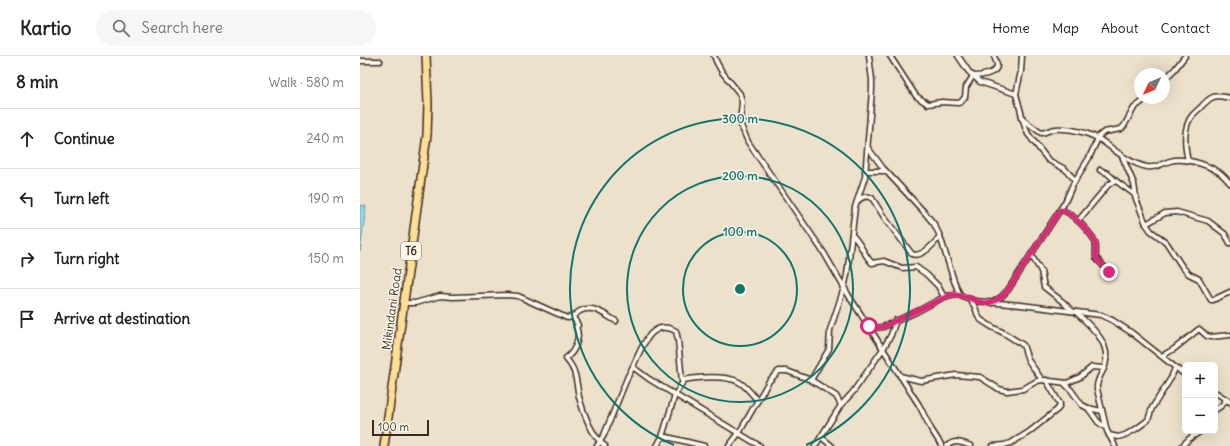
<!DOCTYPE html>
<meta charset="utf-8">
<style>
:root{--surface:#fff;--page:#f6f6f6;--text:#222;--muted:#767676;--line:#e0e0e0}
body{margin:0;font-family:Delius,sans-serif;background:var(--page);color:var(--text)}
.controls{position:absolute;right:12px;bottom:12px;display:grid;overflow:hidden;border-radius:6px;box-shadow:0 4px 16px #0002}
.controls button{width:36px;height:36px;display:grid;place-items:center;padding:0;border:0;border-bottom:1px solid var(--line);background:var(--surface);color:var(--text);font:20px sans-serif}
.compass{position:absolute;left:774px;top:12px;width:36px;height:36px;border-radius:50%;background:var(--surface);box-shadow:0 4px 16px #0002;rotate:226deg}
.scale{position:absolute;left:12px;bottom:10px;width:57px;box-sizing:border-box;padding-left:4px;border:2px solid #3b2a1e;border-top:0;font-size:11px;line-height:14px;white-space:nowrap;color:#3b2a1e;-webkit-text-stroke:3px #fbf7ec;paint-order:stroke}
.stop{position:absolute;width:12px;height:12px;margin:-9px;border:3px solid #db2777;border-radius:50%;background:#fff}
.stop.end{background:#db2777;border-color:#fff;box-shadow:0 1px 4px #0008}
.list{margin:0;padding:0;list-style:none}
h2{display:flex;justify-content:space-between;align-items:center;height:52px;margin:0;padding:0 16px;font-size:17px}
h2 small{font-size:13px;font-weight:400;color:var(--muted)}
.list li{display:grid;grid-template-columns:26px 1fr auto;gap:12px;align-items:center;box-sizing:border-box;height:60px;padding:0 16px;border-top:1px solid var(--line)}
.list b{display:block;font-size:15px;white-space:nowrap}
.list em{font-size:13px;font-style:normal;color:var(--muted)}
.icon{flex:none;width:22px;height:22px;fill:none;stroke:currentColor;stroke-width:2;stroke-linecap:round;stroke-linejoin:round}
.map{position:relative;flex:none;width:870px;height:390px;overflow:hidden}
header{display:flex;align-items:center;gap:24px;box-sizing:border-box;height:56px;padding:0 20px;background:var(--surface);border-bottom:1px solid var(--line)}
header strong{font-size:19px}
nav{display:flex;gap:22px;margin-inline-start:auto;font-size:14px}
.search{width:280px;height:36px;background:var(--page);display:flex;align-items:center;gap:10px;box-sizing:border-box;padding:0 14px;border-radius:22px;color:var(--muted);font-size:15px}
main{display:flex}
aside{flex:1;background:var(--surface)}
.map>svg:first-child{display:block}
.water{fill:#8fdcee;stroke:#6d959b}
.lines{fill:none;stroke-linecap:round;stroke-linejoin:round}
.minor-casing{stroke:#3b2a1e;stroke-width:7}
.trunk-casing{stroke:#3b2a1e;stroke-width:10}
.minor{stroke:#fbf7ec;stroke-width:4}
.trunk{stroke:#fcde96;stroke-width:7}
.route{stroke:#db2777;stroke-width:5}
.ring{fill:none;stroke:#0f766e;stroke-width:2}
.labels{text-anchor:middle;stroke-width:3;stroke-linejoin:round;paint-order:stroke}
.shield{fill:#fbf7ec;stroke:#75685c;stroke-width:1}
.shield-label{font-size:11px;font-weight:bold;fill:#3b2a1e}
.street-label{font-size:12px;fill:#3b2a1e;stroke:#fbf7ec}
.centre{fill:#0f766e;stroke:#fbf7ec;stroke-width:2}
.ring-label{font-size:12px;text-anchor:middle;font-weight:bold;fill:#0f766e;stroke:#fbf7ec;stroke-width:3;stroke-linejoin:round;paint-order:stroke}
</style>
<header>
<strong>Kartio</strong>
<div class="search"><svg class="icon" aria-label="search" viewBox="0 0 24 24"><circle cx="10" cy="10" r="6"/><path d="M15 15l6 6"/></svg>Search here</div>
<nav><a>Home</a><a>Map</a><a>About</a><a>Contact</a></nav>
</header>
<main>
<aside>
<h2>8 min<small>Walk · 580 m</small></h2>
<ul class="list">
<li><svg class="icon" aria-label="ahead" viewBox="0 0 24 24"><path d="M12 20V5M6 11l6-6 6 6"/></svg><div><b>Continue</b></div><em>240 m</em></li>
<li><svg class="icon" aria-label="left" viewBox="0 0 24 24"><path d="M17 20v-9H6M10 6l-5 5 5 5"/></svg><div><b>Turn left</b></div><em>190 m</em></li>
<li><svg class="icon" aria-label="right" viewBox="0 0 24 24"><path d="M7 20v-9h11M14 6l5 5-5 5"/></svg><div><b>Turn right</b></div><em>150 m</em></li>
<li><svg class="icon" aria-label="arrive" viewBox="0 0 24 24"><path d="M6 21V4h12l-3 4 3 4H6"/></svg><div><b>Arrive at destination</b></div></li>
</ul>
</aside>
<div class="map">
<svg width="870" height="390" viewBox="0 0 870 390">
<rect width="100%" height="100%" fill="#ede1cc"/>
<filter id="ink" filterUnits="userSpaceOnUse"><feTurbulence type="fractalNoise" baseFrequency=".025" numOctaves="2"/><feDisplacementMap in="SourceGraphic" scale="8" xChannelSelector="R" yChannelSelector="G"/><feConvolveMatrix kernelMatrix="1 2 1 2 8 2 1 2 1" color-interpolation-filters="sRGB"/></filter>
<g filter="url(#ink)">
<!-- water -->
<path class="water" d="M 0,149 L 6,150 L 0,196 Z"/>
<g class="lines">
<!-- minor casing -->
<g class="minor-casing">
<g id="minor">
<path d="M 354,0 L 357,7 L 362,16 L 380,38 L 382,46 L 380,67 L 388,86 L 464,197 L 489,240 L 559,349 L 571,373 L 582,390"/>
<path d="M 530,0 L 556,40 L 568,48 L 582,46 L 598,47 L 601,46 L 605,41 L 606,31 L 613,20"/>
<path d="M 598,0 L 609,16 L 620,26 L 656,38"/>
<path d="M 662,0 L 661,15 L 656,38 L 665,71 L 668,78 L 688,104 L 705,113 L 715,124"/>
<path d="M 0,5 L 20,5"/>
<path d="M 614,20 C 620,20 636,18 637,10 C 637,7 635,3 634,0"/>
<path d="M 804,24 L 815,13 L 825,0"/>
<path d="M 661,62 L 681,77 C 686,77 690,73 695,73 C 711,72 732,77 745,87 C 757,96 771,108 787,111 C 794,113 803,107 810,105 C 824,101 845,108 857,115 C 862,117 866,123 870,127"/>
<path d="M 508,92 L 523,112 L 565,157 L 574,168 L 580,180 L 594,225 L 600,239"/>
<path d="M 762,100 L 774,128 L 776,141"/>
<path d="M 828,105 C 825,92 823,73 831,61 C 833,58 837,55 840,52 C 851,40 854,38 870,42"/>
<path d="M 740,114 L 747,117 L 756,125 L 774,138 L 786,168 L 791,175 L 806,186 L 823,212 L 829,218 L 839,223 L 851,244 L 853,244 L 870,236"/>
<path d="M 505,115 L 525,115"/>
<path d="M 497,146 C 501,141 506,139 512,142 L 524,161 L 552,198 C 562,202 575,187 580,180"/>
<path d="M 700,154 C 709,153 732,178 735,186 C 737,191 735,197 736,202 L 749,216"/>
<path d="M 718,165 L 749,128 L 756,125"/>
<path d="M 786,168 L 805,157 L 817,156 L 848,165 L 865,178 L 870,187"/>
<path d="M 492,179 C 501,187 503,198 512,207 L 524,205 L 542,212 L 556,211 L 566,218 L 578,230 L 584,241"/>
<path d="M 671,199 L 681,215 L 684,231 L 703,246 L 712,255"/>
<path d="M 611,245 L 615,251 L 618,260 L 621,264 L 632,271 L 644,277 L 663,289 L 668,304 L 682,324"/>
<path d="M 44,247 L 55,247 L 80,240 L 93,241 L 147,239 L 158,240 L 207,262 C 213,262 215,258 220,255 C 233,248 245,259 256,265"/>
<path d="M 632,247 L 641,241 L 648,234 L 698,157 L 705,146 L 713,128 L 729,102 L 739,80 L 744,76 L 761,73 L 764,70 L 774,52 L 787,42"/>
<path d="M 717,257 C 731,271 752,287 745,310 C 742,318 736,324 737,333 L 747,375 L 755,390"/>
<path d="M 213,261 L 218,269 L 216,271 C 221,281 215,296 206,302 L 206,303 C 217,314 216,327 219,341 C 223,356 232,381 245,390"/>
<path d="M 510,271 L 514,272 L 523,271 L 558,255 L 584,241 L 595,238 L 600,239 L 615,245 L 661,249 L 741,259 L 752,264 L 772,277 L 825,319"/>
<path d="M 802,300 L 814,293 L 839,273 L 847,280 L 850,281 L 870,279"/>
<path d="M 274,312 L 289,323 L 400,390"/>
<path d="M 540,320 L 561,325 L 596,319 L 620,321 L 639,333 L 647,335 L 663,333 L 677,325 L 682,324 L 707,327 L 720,321 L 732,311 L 744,312"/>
<path d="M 451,324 L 469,293 L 470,274 L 484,232 L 487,219 L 495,151 L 505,121 L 512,34 L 512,24 L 509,0"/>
<path d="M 704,327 L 711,334 L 722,349 L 728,352 L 738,366 L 745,371"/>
<path d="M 855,336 L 870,346"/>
<path d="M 728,352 L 742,355"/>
<path d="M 855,354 L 861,350 L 867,343"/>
<path d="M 749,379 L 758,381 L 765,379 L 776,373 L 788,364 L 792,352 L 811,322 L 815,312"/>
<path d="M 302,381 L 307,381 L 344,390"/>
<path d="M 461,381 L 472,390"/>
<path d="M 237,390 L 244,379 L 268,320 C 279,303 287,259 316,275 L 318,284 L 322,325"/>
<path d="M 297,390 L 302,381 L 315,339 L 324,324 C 338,321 366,319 379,326 C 386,330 392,338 397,344"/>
<path d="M 369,390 L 379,377 L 409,325 L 419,315 L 427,315 L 451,324 L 476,340 L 481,349"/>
<path d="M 455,390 L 481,349 L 493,336 L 523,293 L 531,279 L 536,264"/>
<path d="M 587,390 C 595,383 603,387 611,390"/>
<path d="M 633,390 L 644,389 L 651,387 L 669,376 L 698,353 L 700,348 L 686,324"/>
<path d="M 822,390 L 829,383 L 841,375"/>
</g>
</g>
<!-- trunk casing -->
<g class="trunk-casing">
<path id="trunk" d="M 24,390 L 67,79 L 68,47 L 66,0"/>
</g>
<!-- minor -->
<use href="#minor" class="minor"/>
<!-- trunk -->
<use href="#trunk" class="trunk"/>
</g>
</g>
<g class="lines" filter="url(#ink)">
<!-- route -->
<path class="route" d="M 509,270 L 514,272 L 523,271 L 590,239 C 615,236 623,262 648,234 L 700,154 C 709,153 732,178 735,186 C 737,191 735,197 736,202 L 749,216"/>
</g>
<!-- distance rings -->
<g class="ring">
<circle cx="380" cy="233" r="57"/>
<circle cx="380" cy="233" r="113"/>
<path d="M314 389A170 170 0 1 1 446 389"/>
</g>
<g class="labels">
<!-- shield labels -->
<rect class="shield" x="41" y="186" width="20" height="18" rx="3"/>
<g class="shield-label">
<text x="51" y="199">T6</text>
</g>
<!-- street labels -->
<g class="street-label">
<text transform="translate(32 253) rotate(-82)" y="4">Mikindani Road</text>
</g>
</g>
<circle cx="380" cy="233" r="6" class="centre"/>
<g class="ring-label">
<text x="380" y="67">300 m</text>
<text x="380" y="124">200 m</text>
<text x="380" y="180">100 m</text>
</g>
</svg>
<div class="controls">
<button>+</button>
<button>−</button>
</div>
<svg class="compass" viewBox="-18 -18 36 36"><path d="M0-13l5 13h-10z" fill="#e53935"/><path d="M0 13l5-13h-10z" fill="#767676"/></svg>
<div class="scale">100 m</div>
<div class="stop" style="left:509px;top:270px"></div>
<div class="stop end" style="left:749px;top:216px"></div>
</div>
</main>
